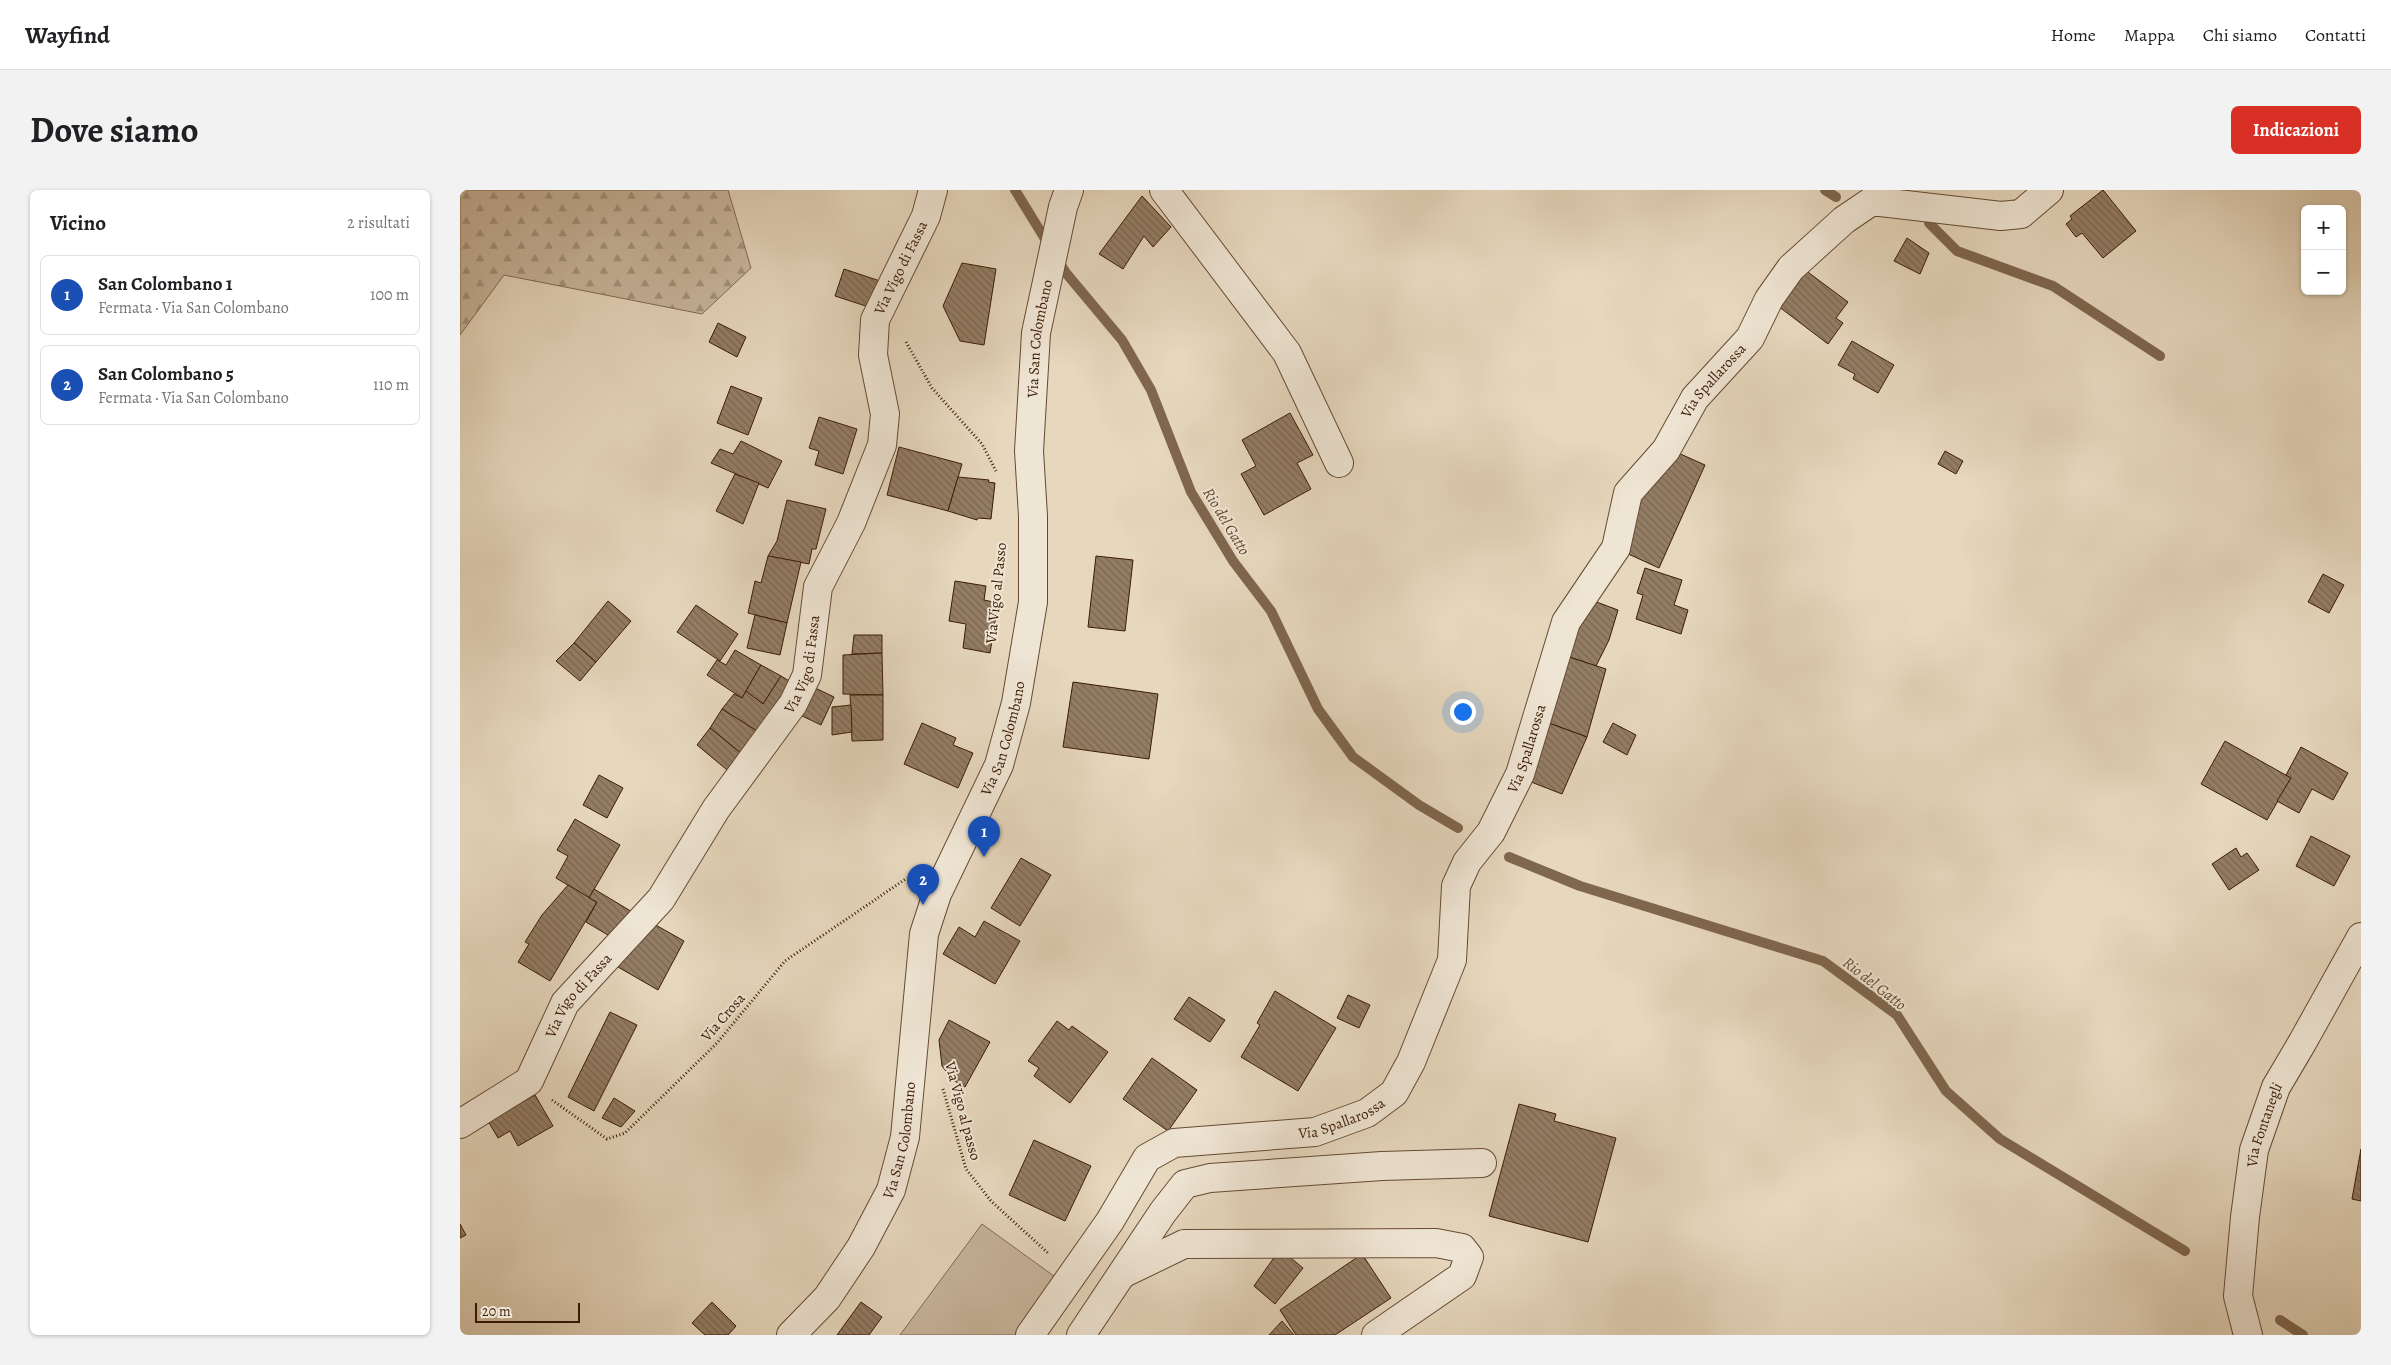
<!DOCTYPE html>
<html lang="it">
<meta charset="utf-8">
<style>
:root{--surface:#fff;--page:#f2f2f2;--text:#202124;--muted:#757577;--line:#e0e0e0;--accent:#d93025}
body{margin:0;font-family:Alegreya,serif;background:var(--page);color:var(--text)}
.controls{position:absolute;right:15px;top:15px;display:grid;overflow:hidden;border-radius:8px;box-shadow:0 1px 4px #0004}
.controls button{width:45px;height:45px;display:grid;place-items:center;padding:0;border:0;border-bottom:1px solid var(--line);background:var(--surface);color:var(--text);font:25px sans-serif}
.scale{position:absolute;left:15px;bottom:12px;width:105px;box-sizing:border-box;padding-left:5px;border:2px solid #3b1c05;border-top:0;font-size:14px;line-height:18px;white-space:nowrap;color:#3b1c05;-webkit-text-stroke:4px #efe5d4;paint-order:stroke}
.you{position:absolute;left:1002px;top:521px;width:18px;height:18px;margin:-12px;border:4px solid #fff;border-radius:50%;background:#1a73e8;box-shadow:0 0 0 8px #1a73e833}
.badge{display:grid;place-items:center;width:32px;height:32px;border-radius:50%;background:var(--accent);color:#fff;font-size:16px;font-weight:700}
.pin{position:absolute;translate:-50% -41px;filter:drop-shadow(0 1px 2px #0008)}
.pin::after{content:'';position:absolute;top:26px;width:18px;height:15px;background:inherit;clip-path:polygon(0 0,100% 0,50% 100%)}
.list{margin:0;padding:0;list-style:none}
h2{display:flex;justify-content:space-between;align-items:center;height:65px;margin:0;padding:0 20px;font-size:21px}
h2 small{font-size:16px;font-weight:400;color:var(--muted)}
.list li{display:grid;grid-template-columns:32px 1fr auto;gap:15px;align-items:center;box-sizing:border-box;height:80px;margin:0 10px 10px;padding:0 10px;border:1px solid var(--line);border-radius:8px}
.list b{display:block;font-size:19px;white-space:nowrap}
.list p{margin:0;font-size:16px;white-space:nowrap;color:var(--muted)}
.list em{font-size:16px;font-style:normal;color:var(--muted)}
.map{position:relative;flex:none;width:1901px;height:1145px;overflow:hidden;border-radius:8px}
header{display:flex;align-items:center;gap:30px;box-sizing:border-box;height:70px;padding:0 25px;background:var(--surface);border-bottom:1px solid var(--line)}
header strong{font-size:24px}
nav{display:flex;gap:28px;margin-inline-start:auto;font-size:18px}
.intro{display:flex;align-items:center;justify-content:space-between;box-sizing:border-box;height:120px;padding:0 30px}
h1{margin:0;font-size:35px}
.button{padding:12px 22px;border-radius:8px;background:var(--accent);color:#fff;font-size:18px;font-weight:700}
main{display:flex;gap:30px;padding:0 30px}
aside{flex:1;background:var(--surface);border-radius:8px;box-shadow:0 1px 4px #0004}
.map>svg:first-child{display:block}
.forest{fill:url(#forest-firs);stroke:#826a52}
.garden{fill:#c9b79e;stroke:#826a52}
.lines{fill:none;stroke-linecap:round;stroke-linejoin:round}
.stream{stroke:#7f664e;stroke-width:10}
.building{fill:url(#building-back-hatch);stroke:#3b1c05}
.minor-casing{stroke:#664b33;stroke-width:30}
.path{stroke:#3b1c05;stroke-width:3;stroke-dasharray:1 2.5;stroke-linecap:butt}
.minor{stroke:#efe5d4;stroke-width:28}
.labels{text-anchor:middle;stroke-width:4;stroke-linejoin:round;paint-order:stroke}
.street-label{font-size:15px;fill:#3b1c05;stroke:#efe5d4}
.water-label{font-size:16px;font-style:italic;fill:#63472f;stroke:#efe5d4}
</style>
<header>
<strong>Wayfind</strong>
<nav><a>Home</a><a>Mappa</a><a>Chi siamo</a><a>Contatti</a></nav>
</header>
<div class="intro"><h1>Dove siamo</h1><a class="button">Indicazioni</a></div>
<main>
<aside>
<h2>Vicino<small>2 risultati</small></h2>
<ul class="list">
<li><span class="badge" style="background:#1a4fb4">1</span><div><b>San Colombano 1</b><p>Fermata · Via San Colombano</p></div><em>100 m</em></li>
<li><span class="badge" style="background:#1a4fb4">2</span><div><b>San Colombano 5</b><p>Fermata · Via San Colombano</p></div><em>110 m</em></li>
</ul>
</aside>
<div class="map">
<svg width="1901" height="1145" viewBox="0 0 1901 1145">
<defs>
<pattern id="forest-firs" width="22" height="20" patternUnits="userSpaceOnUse" patternTransform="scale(1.25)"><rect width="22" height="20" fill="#c9b79e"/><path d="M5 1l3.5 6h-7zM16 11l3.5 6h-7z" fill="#a4947f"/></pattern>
<pattern id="building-back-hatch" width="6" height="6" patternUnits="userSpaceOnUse" patternTransform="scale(1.25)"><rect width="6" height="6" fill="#947d65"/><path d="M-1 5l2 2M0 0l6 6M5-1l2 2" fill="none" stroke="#7a6651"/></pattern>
</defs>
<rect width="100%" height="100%" fill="#e6d7bd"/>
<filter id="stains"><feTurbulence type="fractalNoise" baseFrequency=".004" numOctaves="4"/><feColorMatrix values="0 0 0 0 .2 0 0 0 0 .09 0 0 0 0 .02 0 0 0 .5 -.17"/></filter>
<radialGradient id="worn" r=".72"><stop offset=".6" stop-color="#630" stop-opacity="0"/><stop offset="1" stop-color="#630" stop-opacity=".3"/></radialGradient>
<!-- forest -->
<path class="forest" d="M 0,0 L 268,0 L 291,78 L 242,124 L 44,85 L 0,145 Z"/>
<!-- garden -->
<path class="garden" d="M 522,1034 L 598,1089 L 558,1145 L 440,1145 Z"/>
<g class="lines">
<!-- stream -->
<g class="stream">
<path d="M 555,0 L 590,57"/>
<path d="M 1365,0 L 1376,7"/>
<path d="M 1469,33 L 1497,61 L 1593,96 L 1700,166"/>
<path d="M 597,69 L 606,83 L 662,150 L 691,200 L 731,302 L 773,371 L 811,421 L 858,519 L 893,567 L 959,615 L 998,638"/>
<path d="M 1049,667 L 1120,696 L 1363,771 L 1437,825 L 1486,901 L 1540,949 L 1725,1061"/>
<path d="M 1820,1130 L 1843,1145"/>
</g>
</g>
<!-- building -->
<g class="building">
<path d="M 1643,0 L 1676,41 L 1643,68 L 1622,43 L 1616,47 L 1606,34 L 1612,29 L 1610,26 Z"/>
<path d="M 682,6 L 711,37 L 693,57 L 684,46 L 663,79 L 639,64 Z"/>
<path d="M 1447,48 L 1469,63 L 1460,84 L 1434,71 Z"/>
<path d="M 502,73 L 536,79 L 524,155 L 500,151 L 483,116 Z"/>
<path d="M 1341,77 L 1388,112 L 1376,128 L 1383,133 L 1368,154 L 1314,113 Z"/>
<path d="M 384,79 L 426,93 L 418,120 L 375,106 Z"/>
<path d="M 258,133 L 286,147 L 277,167 L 249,152 Z"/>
<path d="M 1392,151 L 1434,175 L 1418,203 L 1393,189 L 1395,184 L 1378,175 Z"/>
<path d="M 271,196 L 302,208 L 288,245 L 257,233 Z"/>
<path d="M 830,223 L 853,265 L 837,273 L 851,299 L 804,325 L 781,284 L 796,276 L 782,250 Z"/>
<path d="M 359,227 L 397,239 L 383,284 L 355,275 L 359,261 L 349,258 Z"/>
<path d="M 281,251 L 322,271 L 308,298 L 251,273 L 260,259 L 273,264 Z"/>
<path d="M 439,257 L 502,274 L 488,321 L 427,305 Z"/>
<path d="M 1485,261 L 1503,271 L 1496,284 L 1478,274 Z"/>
<path d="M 1216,262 L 1245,275 L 1199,378 L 1164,362 L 1174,305 Z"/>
<path d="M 275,284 L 299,293 L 283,334 L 256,321 Z"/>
<path d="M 498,287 L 529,290 L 528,292 L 535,293 L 531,329 L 518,328 L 517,330 L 488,321 Z"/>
<path d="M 327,310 L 366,319 L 356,359 L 352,359 L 349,374 L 308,366 L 317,351 Z"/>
<path d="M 308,366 L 341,372 L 327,433 L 288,423 L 295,391 L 301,393 Z"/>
<path d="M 636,366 L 673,370 L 665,441 L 628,437 Z"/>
<path d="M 1185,378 L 1222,390 L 1214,415 L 1228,420 L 1221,444 L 1176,429 L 1183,405 L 1177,403 Z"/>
<path d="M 1863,384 L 1884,395 L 1869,423 L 1848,412 Z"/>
<path d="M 495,391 L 526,396 L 524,410 L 538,413 L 530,463 L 503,458 L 506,434 L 489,431 Z"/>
<path d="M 1131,410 L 1158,420 L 1149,450 L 1136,476 L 1106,466 Z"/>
<path d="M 148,411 L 171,431 L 136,472 L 114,453 Z"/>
<path d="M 236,415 L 278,444 L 260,471 L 217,442 Z"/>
<path d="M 295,425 L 327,433 L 320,465 L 287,458 Z"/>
<path d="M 394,445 L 422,445 L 422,463 L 392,464 Z"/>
<path d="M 114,453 L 136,472 L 120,491 L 96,471 Z"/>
<path d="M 275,460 L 301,475 L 282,508 L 247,485 L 257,470 L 266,475 Z"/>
<path d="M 422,463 L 423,505 L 383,504 L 383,465 Z"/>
<path d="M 1106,466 L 1146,479 L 1127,547 L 1086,532 Z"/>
<path d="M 301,475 L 321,486 L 303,514 L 286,501 Z"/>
<path d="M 321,486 L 341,498 L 305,546 L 262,519 L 274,504 L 282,508 L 286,501 L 303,514 Z"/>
<path d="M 613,492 L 698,504 L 689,569 L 603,557 Z"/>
<path d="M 347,494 L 374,507 L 361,535 L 334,522 Z"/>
<path d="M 390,505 L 423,505 L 423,550 L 392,551 Z"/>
<path d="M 391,515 L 392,542 L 372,545 L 372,517 Z"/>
<path d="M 262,519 L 305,546 L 287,568 L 250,538 Z"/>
<path d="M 1086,532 L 1127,547 L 1102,604 L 1066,590 Z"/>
<path d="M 462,533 L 496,548 L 493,555 L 513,563 L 498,598 L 444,574 Z"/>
<path d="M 1153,533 L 1176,545 L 1167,565 L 1143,552 Z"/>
<path d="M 250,538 L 287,568 L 272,584 L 237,555 Z"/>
<path d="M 1765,551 L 1831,588 L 1807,630 L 1741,594 Z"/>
<path d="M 1841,557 L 1888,583 L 1873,610 L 1852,599 L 1839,623 L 1817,611 L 1831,588 L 1826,585 Z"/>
<path d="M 139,585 L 163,598 L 147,628 L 123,615 Z"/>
<path d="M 115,629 L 160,655 L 129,708 L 96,688 L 108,666 L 97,660 Z"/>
<path d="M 1851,646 L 1890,666 L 1874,696 L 1836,676 Z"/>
<path d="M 1776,658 L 1781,667 L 1787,663 L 1799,680 L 1769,700 L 1752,674 Z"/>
<path d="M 561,668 L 591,685 L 560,736 L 531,718 Z"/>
<path d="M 108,695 L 137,712 L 90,791 L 58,772 L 69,754 L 65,752 L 82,725 Z"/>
<path d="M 134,699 L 174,723 L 158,751 L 126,732 L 137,712 L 129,708 Z"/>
<path d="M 185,729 L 224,751 L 198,800 L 158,777 Z"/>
<path d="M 524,731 L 560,751 L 535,794 L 483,764 L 499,737 L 515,747 Z"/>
<path d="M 815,801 L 876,838 L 838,901 L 781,867 L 800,835 L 797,833 Z"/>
<path d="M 888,805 L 910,815 L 899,838 L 877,828 Z"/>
<path d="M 729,807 L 765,830 L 750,852 L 714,829 Z"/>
<path d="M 150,822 L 177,835 L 134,921 L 108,907 Z"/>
<path d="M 489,830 L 530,852 L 505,897 L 493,890 L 482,876 L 479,850 Z"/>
<path d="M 597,831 L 609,840 L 612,836 L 648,862 L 610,913 L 574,886 L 579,878 L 568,871 Z"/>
<path d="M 692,868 L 737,900 L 708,941 L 663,909 Z"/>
<path d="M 75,905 L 93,936 L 58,956 L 50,941 L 38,948 L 28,931 Z"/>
<path d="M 154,908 L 175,921 L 161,937 L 142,928 Z"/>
<path d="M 1059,914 L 1096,924 L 1094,931 L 1156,948 L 1128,1052 L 1029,1026 Z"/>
<path d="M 574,950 L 631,976 L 605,1031 L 549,1005 Z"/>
<path d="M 1901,959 L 1901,1011 L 1892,1009 Z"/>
<path d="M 0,1034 L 6,1045 L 0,1048 Z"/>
<path d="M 820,1059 L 843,1078 L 815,1114 L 794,1096 Z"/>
<path d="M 902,1064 L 931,1108 L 875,1145 L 836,1145 L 820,1120 Z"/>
<path d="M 252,1112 L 276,1136 L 268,1145 L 245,1145 L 232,1133 Z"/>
<path d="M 401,1112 L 422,1127 L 409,1145 L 377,1145 Z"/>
<path d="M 822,1131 L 834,1145 L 809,1145 Z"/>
</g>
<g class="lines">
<!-- minor casing -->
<g class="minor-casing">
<g id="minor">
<path d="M 704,0 L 827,163 L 879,273"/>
<path id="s1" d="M 0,934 L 69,891 L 105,813 L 201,709 L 256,619 L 333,514 L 347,485 L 358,397 L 391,333 L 422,255 L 425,224 L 413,165 L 415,130 L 466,26 L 473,0"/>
<path d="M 662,1084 L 724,1054 L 976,1053 L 1002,1058 L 1009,1067 L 1002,1086 L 916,1145"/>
<path id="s2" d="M 331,1145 L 367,1108 L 401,1057 L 431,1000 L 445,947 L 464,744 L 477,704 L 539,575 L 556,513 L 573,412 L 573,326 L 569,261 L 576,143 L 603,17 L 609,0"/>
<path id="s3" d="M 570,1145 L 650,1031 L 687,968 L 714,953 L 855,942 L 907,923 L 934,903 L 951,872 L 992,770 L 996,696 L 1007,672 L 1031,642 L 1060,584 L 1106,432 L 1156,358 L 1168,303 L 1206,260 L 1235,208 L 1290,148 L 1309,109 L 1331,78 L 1384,30 L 1412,11 L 1541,26 L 1561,24 L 1589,0"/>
<path d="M 621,1145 L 703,1022 L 725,994 L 750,988 L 922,976 L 1022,973"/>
<path id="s4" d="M 1788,1145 L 1778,1106 L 1785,1027 L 1794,960 L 1816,897 L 1842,853 L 1901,747"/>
</g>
</g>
<!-- path -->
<g class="path">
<path d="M 446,152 L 472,198 L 522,254 L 536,281"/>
<path d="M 483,899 L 506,979 L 531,1011 L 588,1063"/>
<path d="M 92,910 L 147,949 L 165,943 L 257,853 L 325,771 L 447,688"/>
</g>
<!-- minor -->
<use href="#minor" class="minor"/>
</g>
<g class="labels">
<!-- street labels -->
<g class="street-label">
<text dy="5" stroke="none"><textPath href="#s1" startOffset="1006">Via Vigo di Fassa</textPath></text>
<text dy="5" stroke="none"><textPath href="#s2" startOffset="1052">Via San Colombano</textPath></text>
<text dy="5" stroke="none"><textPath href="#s3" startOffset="1269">Via Spallarossa</textPath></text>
<text transform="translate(536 403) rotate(-84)" y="5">Via Vigo al Passo</text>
<text dy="5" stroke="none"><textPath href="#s1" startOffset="586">Via Vigo di Fassa</textPath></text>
<text dy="5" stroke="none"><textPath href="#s2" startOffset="648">Via San Colombano</textPath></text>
<text dy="5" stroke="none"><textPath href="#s3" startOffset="849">Via Spallarossa</textPath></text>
<text dy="5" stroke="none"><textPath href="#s1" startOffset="181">Via Vigo di Fassa</textPath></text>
<text transform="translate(263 827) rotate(-49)" y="5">Via Crosa</text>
<text transform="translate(503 921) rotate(75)" y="5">Via Vigo al passo</text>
<text dy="5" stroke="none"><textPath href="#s3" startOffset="414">Via Spallarossa</textPath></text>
<text dy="5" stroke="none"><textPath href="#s4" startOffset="214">Via Fontanegli</textPath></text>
<text dy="5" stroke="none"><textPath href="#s2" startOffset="228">Via San Colombano</textPath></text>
</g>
<!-- water labels -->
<g class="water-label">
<text transform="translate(767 331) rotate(59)" y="6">Rio del Gatto</text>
<text transform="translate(1415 793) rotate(38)" y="6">Rio del Gatto</text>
</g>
</g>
<rect width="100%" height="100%" filter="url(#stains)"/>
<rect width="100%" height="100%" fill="url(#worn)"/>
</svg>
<div class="controls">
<button>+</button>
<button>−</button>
</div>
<div class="scale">20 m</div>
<div class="you"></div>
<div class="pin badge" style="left:524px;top:667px;background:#1a4fb4">1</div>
<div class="pin badge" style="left:463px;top:715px;background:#1a4fb4">2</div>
</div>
</main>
